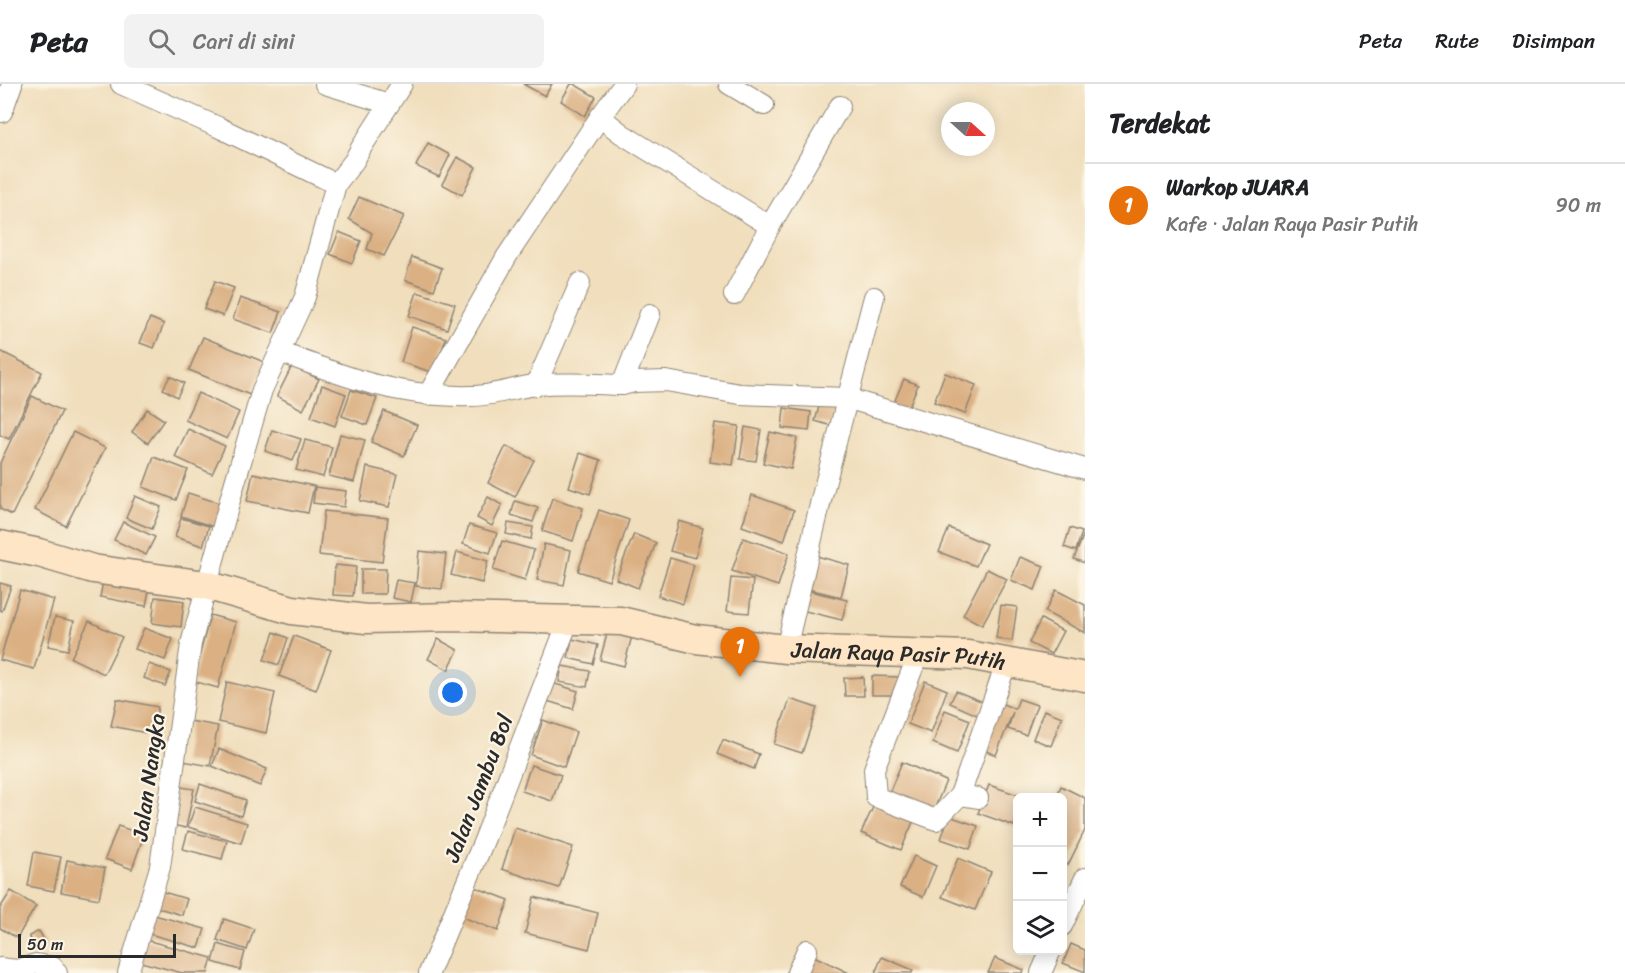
<!DOCTYPE html>
<html lang="id">
<meta charset="utf-8">
<style>
:root{--surface:#fff;--page:#f2f2f2;--text:#202124;--muted:#757577;--line:#e0e0e0;--accent:#d93025}
body{margin:0;font-family:Sriracha,sans-serif;background:var(--page);color:var(--text)}
.controls{position:absolute;right:18px;bottom:18px;display:grid;overflow:hidden;border-radius:9px;box-shadow:0 3px 15px #0003}
.controls button{width:54px;height:54px;display:grid;place-items:center;padding:0;border:0;border-bottom:2px solid var(--line);background:var(--surface);color:var(--text);font:30px sans-serif}
.compass{position:absolute;left:941px;top:18px;width:54px;height:54px;border-radius:50%;background:var(--surface);box-shadow:0 3px 15px #0003;rotate:111deg}
.scale{position:absolute;left:18px;bottom:15px;width:158px;box-sizing:border-box;padding-left:6px;border:3px solid #2b2b2b;border-top:0;font-size:16px;line-height:21px;white-space:nowrap;color:#2b2b2b;-webkit-text-stroke:4px #fcf5e5;paint-order:stroke}
.you{position:absolute;left:453px;top:609px;width:21px;height:21px;margin:-15px;border:4px solid #fff;border-radius:50%;background:#1a73e8;box-shadow:0 0 0 9px #1a73e833}
.badge{display:grid;place-items:center;width:39px;height:39px;border-radius:50%;background:var(--accent);color:#fff;font-size:20px;font-weight:700}
.pin{position:absolute;translate:-50% -50px;filter:drop-shadow(0 2px 3px #0008)}
.pin::after{content:'';position:absolute;top:32px;width:21px;height:18px;background:inherit;clip-path:polygon(0 0,100% 0,50% 100%)}
.list{margin:0;padding:0;list-style:none}
h2{display:flex;justify-content:space-between;align-items:center;height:78px;margin:0;padding:0 24px;font-size:26px}
h2 small{font-size:20px;font-weight:400;color:var(--muted)}
.list li{display:grid;grid-template-columns:39px 1fr auto;gap:18px;align-items:center;box-sizing:border-box;height:84px;padding:0 24px;border-top:2px solid var(--line)}
.list b{display:block;font-size:22px;white-space:nowrap}
.list p{margin:0;font-size:20px;white-space:nowrap;color:var(--muted)}
.list em{font-size:20px;font-style:normal;color:var(--muted)}
.icon{flex:none;width:33px;height:33px;fill:none;stroke:currentColor;stroke-width:2;stroke-linecap:round;stroke-linejoin:round}
.map{position:relative;flex:none;width:1085px;height:889px;overflow:hidden}
header{display:flex;align-items:center;gap:36px;box-sizing:border-box;height:84px;padding:0 30px;background:var(--surface);border-bottom:2px solid var(--line)}
header strong{font-size:28px}
nav{display:flex;gap:33px;margin-inline-start:auto;font-size:21px}
.search{width:420px;height:54px;background:var(--page);display:flex;align-items:center;gap:15px;box-sizing:border-box;padding:0 21px;border-radius:9px;color:var(--muted);font-size:22px}
main{display:flex}
aside{flex:1;background:var(--surface)}
.map>svg:first-child{display:block}
.building{fill:#dbb184}
.lines{fill:none;stroke-linecap:round;stroke-linejoin:round}
.street-casing{stroke:#8e8474;stroke-width:22}
.secondary-casing{stroke:#8e8474;stroke-width:31}
.street{stroke:#fff;stroke-width:20}
.secondary{stroke:#fde5c5;stroke-width:28}
.labels{text-anchor:middle;stroke-width:4.5;stroke-linejoin:round;paint-order:stroke}
.street-label{font-size:22px;fill:#2b2b2b;stroke:#fcf5e5}
</style>
<header>
<strong>Peta</strong>
<div class="search"><svg class="icon" aria-label="search" viewBox="0 0 24 24"><circle cx="10" cy="10" r="6"/><path d="M15 15l6 6"/></svg>Cari di sini</div>
<nav><a>Peta</a><a>Rute</a><a>Disimpan</a></nav>
</header>
<main>
<div class="map">
<svg width="1085" height="889" viewBox="0 0 1085 889">
<rect width="100%" height="100%" fill="#fcf5e5"/>
<filter id="ink" filterUnits="userSpaceOnUse"><feTurbulence type="fractalNoise" baseFrequency=".0167" numOctaves="2"/><feDisplacementMap in="SourceGraphic" scale="12" xChannelSelector="R" yChannelSelector="G"/><feConvolveMatrix kernelMatrix="1 2 1 2 8 2 1 2 1" color-interpolation-filters="sRGB"/></filter>
<filter id="wash" filterUnits="userSpaceOnUse"><feTurbulence type="fractalNoise" baseFrequency=".008" numOctaves="4" result="noise"/><feDisplacementMap in="SourceGraphic" scale="24" xChannelSelector="R" yChannelSelector="G"/><feGaussianBlur stdDeviation="1.35" result="paint"/><feColorMatrix in="noise" values="0 0 0 0 0 0 0 0 0 0 0 0 0 0 0 0 0 1.4 0 .05"/><feComposite in="paint" operator="in"/></filter>
<g filter="url(#wash)">
<rect width="100%" height="100%" fill="#f0debc"/>
<g id="blocks">
<!-- building -->
<g class="building">
<path d="M 523,0 L 552,0 L 545,12 Z"/>
<path d="M 571,0 L 574,0 L 596,13 L 585,32 L 561,17 Z"/>
<path d="M 428,59 L 450,71 L 439,93 L 416,82 Z"/>
<path d="M 457,73 L 476,83 L 462,111 L 442,100 Z"/>
<path d="M 359,113 L 404,132 L 384,172 L 367,165 L 372,149 L 349,135 Z"/>
<path d="M 339,148 L 361,157 L 352,179 L 330,170 Z"/>
<path d="M 412,173 L 442,184 L 434,206 L 405,196 Z"/>
<path d="M 215,197 L 234,204 L 223,232 L 204,225 Z"/>
<path d="M 417,208 L 455,220 L 447,245 L 409,232 Z"/>
<path d="M 240,214 L 281,228 L 273,249 L 233,235 Z"/>
<path d="M 150,234 L 164,240 L 154,264 L 140,259 Z"/>
<path d="M 412,243 L 446,254 L 434,289 L 401,278 Z"/>
<path d="M 203,253 L 264,278 L 250,311 L 189,286 Z"/>
<path d="M 0,267 L 42,288 L 9,355 L 0,351 Z"/>
<path d="M 292,282 L 319,295 L 303,326 L 277,312 Z"/>
<path d="M 945,289 L 976,301 L 965,330 L 934,318 Z"/>
<path d="M 170,292 L 184,299 L 177,313 L 163,305 Z"/>
<path d="M 904,295 L 918,301 L 906,329 L 892,323 Z"/>
<path d="M 322,301 L 346,310 L 335,342 L 311,333 Z"/>
<path d="M 351,306 L 377,314 L 367,341 L 342,332 Z"/>
<path d="M 198,309 L 239,328 L 227,355 L 185,336 Z"/>
<path d="M 32,312 L 62,327 L 12,431 L 0,425 L 0,379 Z"/>
<path d="M 820,319 L 837,324 L 832,342 L 815,337 Z"/>
<path d="M 784,324 L 811,328 L 809,347 L 782,344 Z"/>
<path d="M 147,325 L 164,336 L 148,359 L 132,348 Z"/>
<path d="M 384,327 L 417,341 L 404,372 L 371,358 Z"/>
<path d="M 715,339 L 739,342 L 733,381 L 710,378 Z"/>
<path d="M 745,343 L 761,346 L 756,377 L 740,375 Z"/>
<path d="M 188,345 L 225,362 L 212,390 L 175,373 Z"/>
<path d="M 272,346 L 301,355 L 293,377 L 265,367 Z"/>
<path d="M 73,348 L 105,364 L 66,442 L 35,426 Z"/>
<path d="M 770,348 L 797,354 L 791,385 L 763,379 Z"/>
<path d="M 340,350 L 365,356 L 354,398 L 329,392 Z"/>
<path d="M 305,356 L 332,363 L 323,393 L 296,386 Z"/>
<path d="M 506,362 L 534,376 L 515,413 L 488,399 Z"/>
<path d="M 580,369 L 601,376 L 590,410 L 569,403 Z"/>
<path d="M 154,373 L 188,386 L 176,416 L 143,403 Z"/>
<path d="M 367,383 L 397,390 L 389,423 L 360,417 Z"/>
<path d="M 253,389 L 314,402 L 308,429 L 247,417 Z"/>
<path d="M 315,403 L 346,407 L 344,423 L 313,419 Z"/>
<path d="M 188,409 L 222,420 L 214,443 L 181,432 Z"/>
<path d="M 752,411 L 794,426 L 784,457 L 742,442 Z"/>
<path d="M 135,412 L 161,423 L 152,445 L 126,434 Z"/>
<path d="M 488,413 L 502,421 L 492,442 L 477,434 Z"/>
<path d="M 552,414 L 583,424 L 573,457 L 542,447 Z"/>
<path d="M 515,417 L 538,424 L 533,438 L 511,431 Z"/>
<path d="M 599,426 L 629,436 L 609,497 L 578,487 Z"/>
<path d="M 324,427 L 388,434 L 382,478 L 319,471 Z"/>
<path d="M 181,434 L 209,442 L 203,462 L 175,453 Z"/>
<path d="M 679,437 L 703,444 L 695,474 L 670,467 Z"/>
<path d="M 123,438 L 155,453 L 146,471 L 114,456 Z"/>
<path d="M 508,439 L 533,443 L 531,455 L 506,450 Z"/>
<path d="M 469,441 L 497,449 L 490,469 L 463,460 Z"/>
<path d="M 949,444 L 986,460 L 976,482 L 939,468 Z"/>
<path d="M 1070,444 L 1082,448 L 1076,467 L 1064,463 Z"/>
<path d="M 1085,447 L 1085,479 L 1074,475 Z"/>
<path d="M 634,450 L 656,459 L 638,504 L 616,495 Z"/>
<path d="M 743,454 L 789,469 L 778,502 L 732,487 Z"/>
<path d="M 502,457 L 534,466 L 525,496 L 493,486 Z"/>
<path d="M 544,460 L 571,466 L 564,501 L 537,496 Z"/>
<path d="M 419,467 L 446,470 L 442,505 L 416,502 Z"/>
<path d="M 457,468 L 488,477 L 482,499 L 451,491 Z"/>
<path d="M 813,471 L 849,481 L 841,513 L 804,504 Z"/>
<path d="M 1020,473 L 1044,482 L 1035,506 L 1011,496 Z"/>
<path d="M 670,474 L 694,481 L 683,520 L 658,512 Z"/>
<path d="M 335,481 L 356,483 L 353,512 L 333,511 Z"/>
<path d="M 361,485 L 386,485 L 385,510 L 361,510 Z"/>
<path d="M 987,485 L 1007,495 L 982,541 L 963,531 Z"/>
<path d="M 105,487 L 151,496 L 146,522 L 100,513 Z"/>
<path d="M 731,494 L 753,496 L 749,529 L 727,527 Z"/>
<path d="M 396,496 L 415,499 L 411,518 L 392,514 Z"/>
<path d="M 0,499 L 11,502 L 2,527 L 0,526 Z"/>
<path d="M 20,506 L 54,516 L 34,585 L 0,576 Z"/>
<path d="M 806,506 L 847,516 L 842,536 L 801,526 Z"/>
<path d="M 1056,506 L 1085,521 L 1085,549 L 1045,528 Z"/>
<path d="M 155,513 L 184,517 L 181,543 L 152,539 Z"/>
<path d="M 1001,521 L 1017,523 L 1012,557 L 996,554 Z"/>
<path d="M 210,531 L 236,538 L 218,604 L 193,597 Z"/>
<path d="M 55,533 L 74,537 L 68,566 L 48,562 Z"/>
<path d="M 1041,535 L 1063,547 L 1051,570 L 1029,559 Z"/>
<path d="M 89,537 L 122,553 L 104,590 L 71,574 Z"/>
<path d="M 144,544 L 173,555 L 165,576 L 135,565 Z"/>
<path d="M 608,546 L 632,552 L 624,582 L 600,576 Z"/>
<path d="M 274,548 L 288,554 L 279,581 L 264,576 Z"/>
<path d="M 294,552 L 331,566 L 316,606 L 279,592 Z"/>
<path d="M 438,555 L 458,566 L 448,586 L 428,575 Z"/>
<path d="M 572,555 L 598,561 L 593,580 L 568,574 Z"/>
<path d="M 149,580 L 171,588 L 165,602 L 144,594 Z"/>
<path d="M 562,582 L 590,587 L 587,603 L 559,598 Z"/>
<path d="M 872,592 L 899,593 L 899,611 L 872,611 Z"/>
<path d="M 863,593 L 864,612 L 845,612 L 844,594 Z"/>
<path d="M 925,597 L 947,606 L 931,649 L 908,640 Z"/>
<path d="M 227,598 L 275,609 L 266,649 L 218,638 Z"/>
<path d="M 549,598 L 578,607 L 573,625 L 544,616 Z"/>
<path d="M 956,607 L 983,618 L 977,631 L 950,619 Z"/>
<path d="M 117,615 L 158,623 L 152,650 L 111,642 Z"/>
<path d="M 790,615 L 817,624 L 802,669 L 774,660 Z"/>
<path d="M 1019,615 L 1037,621 L 1026,651 L 1008,645 L 1013,628 L 996,671 L 979,664 L 998,618 L 1015,625 Z"/>
<path d="M 945,626 L 970,636 L 957,669 L 933,659 Z"/>
<path d="M 1044,626 L 1062,633 L 1051,662 L 1033,655 Z"/>
<path d="M 543,636 L 576,648 L 564,683 L 531,671 Z"/>
<path d="M 190,637 L 218,642 L 210,682 L 183,677 Z"/>
<path d="M 723,656 L 759,670 L 754,685 L 717,670 Z"/>
<path d="M 219,665 L 267,685 L 260,702 L 212,682 Z"/>
<path d="M 902,678 L 946,697 L 933,728 L 889,709 Z"/>
<path d="M 531,681 L 561,691 L 552,717 L 522,707 Z"/>
<path d="M 200,700 L 246,716 L 241,732 L 195,717 Z"/>
<path d="M 989,701 L 1024,713 L 1017,714 L 1017,731 L 1014,742 L 978,729 Z"/>
<path d="M 175,702 L 194,705 L 186,744 L 168,740 Z"/>
<path d="M 1061,702 L 1085,714 L 1085,746 L 1068,781 L 1062,779 L 1062,714 L 1056,714 Z"/>
<path d="M 874,721 L 913,738 L 901,766 L 861,749 Z"/>
<path d="M 195,723 L 247,739 L 241,759 L 188,743 Z"/>
<path d="M 949,732 L 978,742 L 970,765 L 941,755 Z"/>
<path d="M 118,742 L 144,751 L 132,785 L 105,775 Z"/>
<path d="M 515,744 L 573,763 L 559,804 L 502,785 Z"/>
<path d="M 188,747 L 227,757 L 222,775 L 183,765 Z"/>
<path d="M 34,768 L 61,773 L 54,807 L 28,802 Z"/>
<path d="M 914,772 L 936,782 L 923,813 L 900,803 Z"/>
<path d="M 958,774 L 991,788 L 975,826 L 942,813 Z"/>
<path d="M 67,776 L 105,784 L 99,815 L 61,808 Z"/>
<path d="M 472,802 L 509,816 L 498,847 L 460,832 Z"/>
<path d="M 11,807 L 36,822 L 17,854 L 0,844 L 0,824 Z"/>
<path d="M 160,807 L 187,815 L 182,831 L 155,823 Z"/>
<path d="M 534,813 L 598,829 L 589,865 L 525,849 Z"/>
<path d="M 151,830 L 205,845 L 199,864 L 146,849 Z"/>
<path d="M 224,835 L 254,845 L 247,866 L 217,856 Z"/>
<path d="M 39,847 L 46,859 L 36,864 L 29,852 Z"/>
<path d="M 146,856 L 212,874 L 208,889 L 182,889 L 141,878 Z"/>
<path d="M 218,860 L 245,868 L 240,886 L 213,878 Z"/>
<path d="M 1071,860 L 1085,866 L 1085,888 L 1063,879 Z"/>
<path d="M 814,872 L 849,889 L 806,889 Z"/>
<path d="M 882,873 L 913,886 L 912,889 L 875,889 Z"/>
<path d="M 995,874 L 1024,886 L 1023,889 L 988,889 Z"/>
</g>
</g>
</g>
<g filter="url(#ink)">
<use href="#blocks" fill-opacity="0" stroke="#8e8474" stroke-width="1.5"/>
<g class="lines">
<!-- street casing -->
<g class="street-casing">
<g id="street">
<path d="M 121,0 L 218,43 L 336,100"/>
<path d="M 325,0 L 389,20"/>
<path d="M 729,0 L 764,21"/>
<path d="M 2,28 L 12,0"/>
<path d="M 600,33 L 624,0"/>
<path d="M 734,211 L 770,142 L 840,22"/>
<path d="M 280,268 C 344,293 401,314 471,312 C 492,312 514,304 535,301 C 563,298 593,300 622,301 L 634,298 L 666,297 L 740,310 L 846,314 L 1085,385"/>
<path d="M 536,301 L 580,199"/>
<path d="M 622,301 L 650,230"/>
<path d="M 428,311 L 507,172 L 600,33 L 622,50 L 770,142"/>
<path d="M 786,565 L 822,412 L 874,213"/>
<path d="M 919,568 L 874,685 L 876,713 L 936,736 L 960,711"/>
<path d="M 978,714 L 960,711 L 1007,577"/>
<path d="M 1062,842 L 1085,794"/>
<path d="M 0,884 L 17,886 L 36,880 L 53,883 L 57,889"/>
<path d="M 128,889 L 160,783 L 191,560 L 233,405 L 262,306 L 305,213 L 336,100 L 354,77 L 361,64 L 402,0"/>
<path d="M 429,889 L 485,754 L 569,535"/>
<path d="M 797,889 L 807,866"/>
<path d="M 1041,889 L 1051,866"/>
</g>
</g>
<!-- secondary casing -->
<g class="secondary-casing">
<g id="secondary">
<path id="s1" d="M 0,461 L 39,469 L 93,485 L 206,501 L 292,526 L 366,535 L 453,533 L 621,537 L 696,555 L 786,565 L 968,571 L 1085,593"/>
</g>
</g>
<!-- street -->
<use href="#street" class="street"/>
<!-- secondary -->
<use href="#secondary" class="secondary"/>
</g>
</g>
<g class="labels">
<!-- street labels -->
<g class="street-label">
<text dy="8" stroke="none"><textPath href="#s1" startOffset="910">Jalan Raya Pasir Putih</textPath></text>
<text transform="translate(148 693) rotate(-82)" y="8">Jalan Nangka</text>
<text transform="translate(478 704) rotate(-69)" y="8">Jalan Jambu Bol</text>
</g>
</g>
</svg>
<div class="controls">
<button>+</button>
<button>−</button>
<button><svg class="icon" aria-label="layers" viewBox="0 0 24 24"><path d="M12 4l9 5-9 5-9-5zM3 14l9 5 9-5"/></svg></button>
</div>
<svg class="compass" viewBox="-18 -18 36 36"><path d="M0-13l5 13h-10z" fill="#e53935"/><path d="M0 13l5-13h-10z" fill="#757577"/></svg>
<div class="scale">50 m</div>
<div class="you"></div>
<div class="pin badge" style="left:740px;top:593px;background:#e8710a">1</div>
</div>
<aside>
<h2>Terdekat<small></small></h2>
<ul class="list">
<li><span class="badge" style="background:#e8710a">1</span><div><b>Warkop JUARA</b><p>Kafe · Jalan Raya Pasir Putih</p></div><em>90 m</em></li>
</ul>
</aside>
</main>
